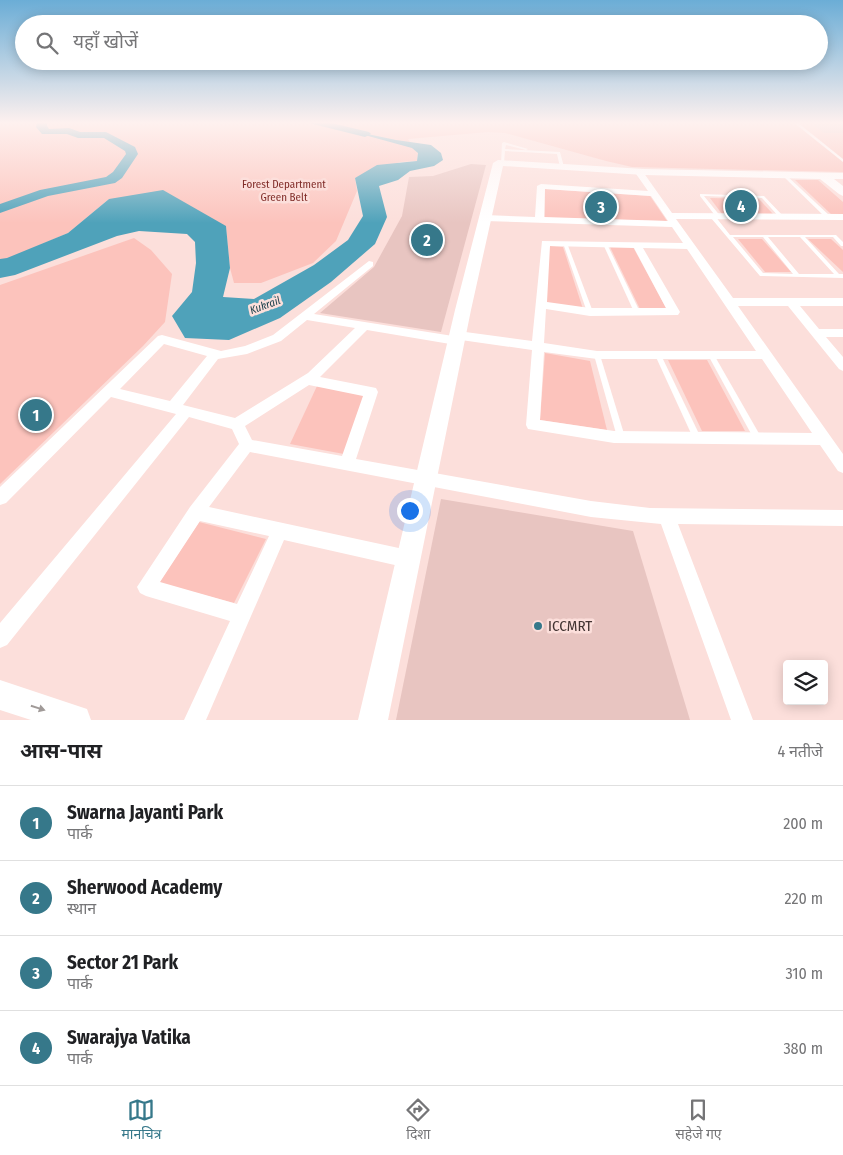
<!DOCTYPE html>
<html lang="hi">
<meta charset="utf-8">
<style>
:root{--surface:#fff;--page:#f2f2f2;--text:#202124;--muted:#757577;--line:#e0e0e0;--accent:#36788a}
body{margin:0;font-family:"Fira Sans Condensed","Noto Sans Devanagari",sans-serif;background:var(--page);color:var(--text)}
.controls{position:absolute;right:15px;bottom:15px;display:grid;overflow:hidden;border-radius:5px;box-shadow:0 2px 12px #0003}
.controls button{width:45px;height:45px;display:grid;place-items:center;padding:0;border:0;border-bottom:1px solid var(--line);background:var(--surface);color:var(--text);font:25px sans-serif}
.you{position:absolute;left:409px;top:510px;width:18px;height:18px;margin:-12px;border:4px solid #fff;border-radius:50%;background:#1a73e8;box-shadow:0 0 0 8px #1a73e833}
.badge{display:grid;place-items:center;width:32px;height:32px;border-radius:50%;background:var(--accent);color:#fff;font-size:16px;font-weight:700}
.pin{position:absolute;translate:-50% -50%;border:2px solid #fff;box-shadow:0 1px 5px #0006}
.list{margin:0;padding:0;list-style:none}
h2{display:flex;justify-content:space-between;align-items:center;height:65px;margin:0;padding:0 20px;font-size:21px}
h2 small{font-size:16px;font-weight:400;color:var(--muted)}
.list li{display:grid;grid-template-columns:32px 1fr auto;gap:15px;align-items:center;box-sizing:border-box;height:75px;padding:0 20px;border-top:1px solid var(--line)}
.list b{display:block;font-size:19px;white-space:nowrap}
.list p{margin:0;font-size:16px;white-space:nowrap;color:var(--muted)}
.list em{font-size:16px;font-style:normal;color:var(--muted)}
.icon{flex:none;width:28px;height:28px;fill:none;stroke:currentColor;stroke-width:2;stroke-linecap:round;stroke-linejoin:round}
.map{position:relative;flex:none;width:843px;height:720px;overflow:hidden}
.search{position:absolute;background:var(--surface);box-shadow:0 2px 12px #0003;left:15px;right:15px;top:15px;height:55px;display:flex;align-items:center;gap:12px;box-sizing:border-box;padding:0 18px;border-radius:28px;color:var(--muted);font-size:19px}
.sheet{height:365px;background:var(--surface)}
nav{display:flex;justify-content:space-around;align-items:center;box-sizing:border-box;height:70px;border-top:1px solid var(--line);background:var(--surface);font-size:14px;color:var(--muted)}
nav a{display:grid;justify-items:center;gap:2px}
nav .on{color:var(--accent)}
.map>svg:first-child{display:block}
.green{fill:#fcc3bc}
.water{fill:#4fa2ba}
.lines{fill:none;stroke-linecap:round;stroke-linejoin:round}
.river{fill:#4fa2ba;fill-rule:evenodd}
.building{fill:#e8c5c1}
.lane{fill:#fff;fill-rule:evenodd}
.street{fill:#fff;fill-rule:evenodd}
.secondary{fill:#fff;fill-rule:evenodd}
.oneway{fill:#a09a98}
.poi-dot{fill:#36788a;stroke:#fcdfdb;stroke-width:2}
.labels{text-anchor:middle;stroke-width:5;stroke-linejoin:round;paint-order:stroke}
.far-park-label{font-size:11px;fill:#802c28;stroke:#fcdfdb}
.far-water-label{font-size:11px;font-style:italic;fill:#1a404b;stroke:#fcdfdb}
.near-poi-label{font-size:15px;fill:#423432;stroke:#fcdfdb;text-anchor:start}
</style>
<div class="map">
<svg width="843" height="720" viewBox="0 0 843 720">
<rect width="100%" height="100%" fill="#fcdfdb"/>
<!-- green -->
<g class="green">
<path d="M 0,122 L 843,122 L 843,172 L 632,167 L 606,161 L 505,133 L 488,132 L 408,139 L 418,152 L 417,161 L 400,162 L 355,178 L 357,191 L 336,241 L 313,263 L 261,283 L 234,283 L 230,268 L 226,226 L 109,199 L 68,233 L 7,259 L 0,259 Z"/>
<path d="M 795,180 L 818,180 L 843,202 L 843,215 L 832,215 Z"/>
<path d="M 545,189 L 650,196 L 667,221 L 545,218 Z"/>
<path d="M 710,198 L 759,199 L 773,214 L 722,214 Z"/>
<path d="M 134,238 L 151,250 L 172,274 L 165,322 L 143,346 L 0,484 L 0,285 Z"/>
<path d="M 738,239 L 762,239 L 791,272 L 765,272 Z"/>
<path d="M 808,239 L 831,239 L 843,250 L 843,272 Z"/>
<path d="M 549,246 L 563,247 L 583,309 L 546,303 Z"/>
<path d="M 610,247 L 633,247 L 666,308 L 640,309 Z"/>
<path d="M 545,353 L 590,361 L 607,430 L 540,420 Z"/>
<path d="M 668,360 L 707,360 L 745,431 L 702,431 Z"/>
<path d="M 317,386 L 366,395 L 344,454 L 290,444 Z"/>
<path d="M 199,522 L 266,539 L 234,603 L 159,583 Z"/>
</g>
<!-- water -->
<path class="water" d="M 339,128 L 396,140 L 431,145 L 441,153 L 443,160 L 434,166 L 410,171 L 398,180 L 379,186 L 387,217 L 375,244 L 331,282 L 280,318 L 229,340 L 185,338 L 172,316 L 192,292 L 196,263 L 195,242 L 187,234 L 139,231 L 117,236 L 15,275 L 0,278 L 0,259 L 7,258 L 68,233 L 109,199 L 163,190 L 226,226 L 230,268 L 223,297 L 254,299 L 314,265 L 348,240 L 363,216 L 355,178 L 377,165 L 417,161 L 418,153 L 412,148 Z"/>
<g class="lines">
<!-- river -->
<g class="river">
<path d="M 37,122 L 47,122 L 47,126 L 49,129 L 69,128 L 80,132 L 106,132 L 135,147 L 138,154 L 122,178 L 115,183 L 48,196 L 0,213 L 0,204 L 40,190 L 106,177 L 113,172 L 126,154 L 125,151 L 104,138 L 78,138 L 67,134 L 42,134 L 36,127 Z"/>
<path d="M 305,122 L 327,122 L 369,132 L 371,134 L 365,137 Z"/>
</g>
</g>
<!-- building -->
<g class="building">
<path d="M 810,122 L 843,122 L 843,133 L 824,133 Z"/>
<path d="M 471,164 L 486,165 L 441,332 L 320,313 L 374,267 L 402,216 L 409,177 L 433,176 Z"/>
<path d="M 441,499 L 633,531 L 690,720 L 396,720 Z"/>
</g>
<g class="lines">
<!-- lane -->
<g class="lane">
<path d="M 793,122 L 797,122 L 843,159 L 843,162 Z"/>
<path d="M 504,142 L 528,149 L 526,150 L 506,145 L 505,149 L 560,152 L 564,167 L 562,168 L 560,167 L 557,154 L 505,151 L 504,163 L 501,164 L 502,143 Z"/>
<path d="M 783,174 L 785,174 L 830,216 L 830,218 L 826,218 L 783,176 Z"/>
<path d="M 700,194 L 764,196 L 784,217 L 780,218 L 762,198 L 704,196 L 721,217 L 717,218 L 700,196 Z"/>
<path d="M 711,216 L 715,216 L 730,235 L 836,235 L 843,242 L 843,246 L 841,246 L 833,237 L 805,237 L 839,274 L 843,274 L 843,278 L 760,276 L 711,218 ZM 733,237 L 763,237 L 793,274 L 763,273 ZM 768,237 L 800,237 L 834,274 L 799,274 Z"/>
<path d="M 563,242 L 567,242 L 567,243 L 593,312 L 592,313 L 588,313 L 587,312 L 563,243 Z"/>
<path d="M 603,243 L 605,243 L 607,244 L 640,312 L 639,313 L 635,313 L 634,312 L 603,244 Z"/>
<path d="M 595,353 L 599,353 L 600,355 L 625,437 L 624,439 L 621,440 L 618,439 L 617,437 L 594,355 Z"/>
<path d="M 656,353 L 660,353 L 661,355 L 701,438 L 700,440 L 697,441 L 694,440 L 655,355 Z"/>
<path d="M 709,353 L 713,353 L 761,437 L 762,439 L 761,441 L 758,442 L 755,441 L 708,355 Z"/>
</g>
<!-- street -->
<path class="street" d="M 635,169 L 641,169 L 672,213 L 843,214 L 843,220 L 676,219 L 733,298 L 843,298 L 843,306 L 800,306 L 819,329 L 843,329 L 843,337 L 826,337 L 843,357 L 843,371 L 839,369 L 788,306 L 738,306 L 843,454 L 843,473 L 838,471 L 820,445 L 614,443 L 528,429 L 526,425 L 532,350 L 461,340 L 460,344 L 456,345 L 367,330 L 320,377 L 371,387 L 376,388 L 378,392 L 356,459 L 591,501 L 650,508 L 843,510 L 843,526 L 678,524 L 753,720 L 731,720 L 661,524 L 591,517 L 250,452 L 209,507 L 408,550 L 414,553 L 417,559 L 414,565 L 408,568 L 284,540 L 206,720 L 184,720 L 230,621 L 146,596 L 140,593 L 137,587 L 190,507 L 239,444 L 232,429 L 189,417 L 7,645 L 0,648 L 0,623 L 176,414 L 111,397 L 6,503 L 0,505 L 0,487 L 158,336 L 162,335 L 221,351 L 245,346 L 273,335 L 369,261 L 373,262 L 373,266 L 314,314 L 453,336 L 454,332 L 458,331 L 532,341 L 542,241 L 683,243 L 672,227 L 485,221 L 481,218 L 485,215 L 535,217 L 537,186 L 541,184 L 648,191 L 634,171 ZM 545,189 L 651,196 L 668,221 L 544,217 ZM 550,246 L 634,248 L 666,308 L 590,308 L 547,302 ZM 643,248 L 687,249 L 756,351 L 597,351 L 544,343 L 546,309 L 590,316 L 678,315 L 680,312 ZM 307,320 L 355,328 L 308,373 L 235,418 L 183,405 L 218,359 L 247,354 L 281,341 ZM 164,344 L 207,356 L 170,401 L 120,389 ZM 544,352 L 597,359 L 762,359 L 812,433 L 614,431 L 540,420 ZM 309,385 L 363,396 L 342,456 L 252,440 L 245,426 ZM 200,521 L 269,536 L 237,604 L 160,582 Z"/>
<!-- secondary -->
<g class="secondary">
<path d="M 498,160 L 644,169 L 843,173 L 843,179 L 834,179 L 843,186 L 843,196 L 839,194 L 820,179 L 644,175 L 503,166 L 471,310 L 388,720 L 358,720 L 455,310 L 493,163 Z"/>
<path d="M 0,680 L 87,709 L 91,720 L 31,720 L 0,710 Z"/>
</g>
</g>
<!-- one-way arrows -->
<defs><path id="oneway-solid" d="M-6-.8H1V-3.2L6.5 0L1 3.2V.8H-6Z" transform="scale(1.25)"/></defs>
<use class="oneway" href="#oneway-solid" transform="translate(38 708) rotate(18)"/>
<!-- sky -->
<linearGradient id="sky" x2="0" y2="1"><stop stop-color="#6badd6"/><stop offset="0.55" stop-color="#fef1ef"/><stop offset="1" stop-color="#fef1ef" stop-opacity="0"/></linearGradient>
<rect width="843" height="223" fill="url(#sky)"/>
<!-- markers -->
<circle class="poi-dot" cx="538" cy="626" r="5"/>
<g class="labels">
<!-- far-park labels -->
<g class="far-park-label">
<text x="284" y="188">Forest Department<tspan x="284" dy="13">Green Belt</tspan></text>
</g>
<!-- far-water labels -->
<g class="far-water-label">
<text transform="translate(265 305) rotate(-20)" y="4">Kukrail</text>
</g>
<!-- near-poi labels -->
<g class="near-poi-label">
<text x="548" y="631">ICCMRT</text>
</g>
</g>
</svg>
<div class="controls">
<button><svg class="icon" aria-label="layers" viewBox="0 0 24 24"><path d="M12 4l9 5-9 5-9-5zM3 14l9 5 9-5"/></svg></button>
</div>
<div class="you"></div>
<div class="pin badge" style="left:36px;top:415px">1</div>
<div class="pin badge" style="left:427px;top:240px">2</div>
<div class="pin badge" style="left:601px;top:207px">3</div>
<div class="pin badge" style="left:741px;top:206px">4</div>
<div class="search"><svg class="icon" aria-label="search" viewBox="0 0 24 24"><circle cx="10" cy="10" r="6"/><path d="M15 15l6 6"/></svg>यहाँ खोजें</div>
</div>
<section class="sheet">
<h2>आस-पास<small>4 नतीजे</small></h2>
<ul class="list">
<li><span class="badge">1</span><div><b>Swarna Jayanti Park</b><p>पार्क</p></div><em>200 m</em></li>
<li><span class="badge">2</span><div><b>Sherwood Academy</b><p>स्थान</p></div><em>220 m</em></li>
<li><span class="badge">3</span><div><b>Sector 21 Park</b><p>पार्क</p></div><em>310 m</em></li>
<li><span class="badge">4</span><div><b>Swarajya Vatika</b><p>पार्क</p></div><em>380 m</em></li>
</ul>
</section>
<nav>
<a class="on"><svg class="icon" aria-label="map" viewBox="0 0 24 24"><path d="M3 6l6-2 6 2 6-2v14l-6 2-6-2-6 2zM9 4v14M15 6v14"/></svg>मानचित्र</a>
<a><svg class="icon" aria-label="directions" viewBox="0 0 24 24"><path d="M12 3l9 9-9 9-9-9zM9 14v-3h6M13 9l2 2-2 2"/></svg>दिशा</a>
<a><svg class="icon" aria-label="saved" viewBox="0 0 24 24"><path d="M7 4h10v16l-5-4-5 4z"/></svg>सहेजे गए</a>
</nav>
